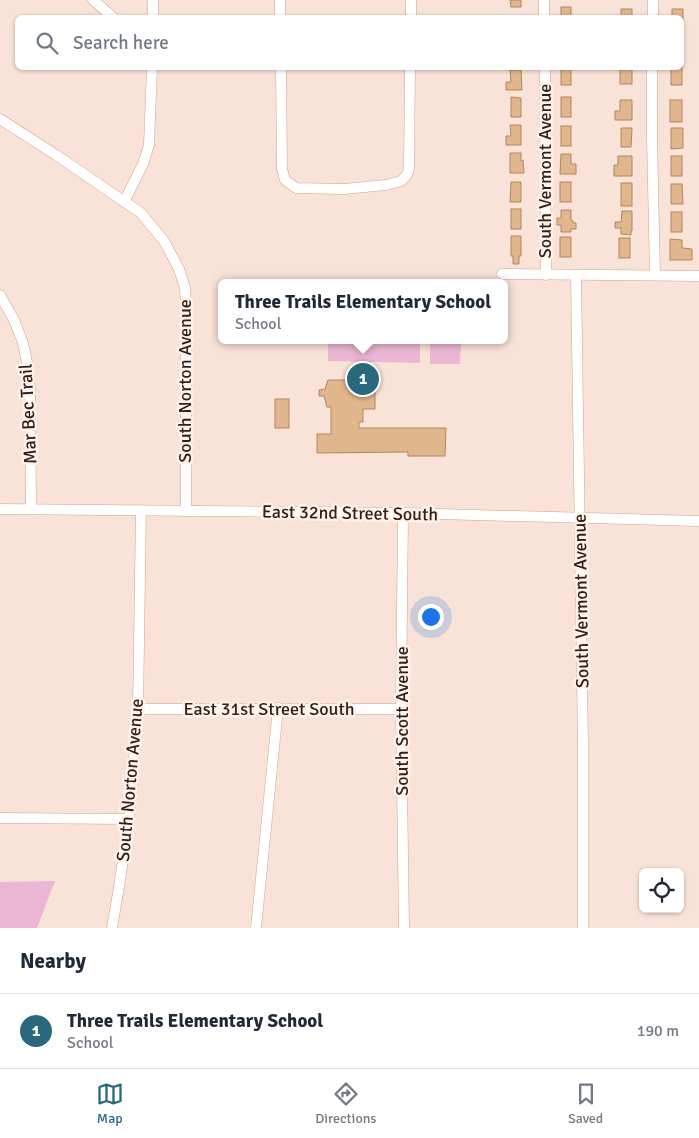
<!DOCTYPE html>
<style>
:root{--surface:#fff;--page:#f6f6f7;--text:#1f2937;--muted:#747a83;--line:#e0e1e3;--accent:#2a687e}
body{margin:0;font-family:Signika,sans-serif;background:var(--page);color:var(--text)}
.controls{position:absolute;right:15px;bottom:15px;display:grid;overflow:hidden;border-radius:8px;box-shadow:0 1px 4px #0004}
.controls button{width:45px;height:45px;display:grid;place-items:center;padding:0;border:0;border-bottom:1px solid var(--line);background:var(--surface);color:var(--text);font:25px sans-serif}
.you{position:absolute;left:430px;top:616px;width:18px;height:18px;margin:-12px;border:4px solid #fff;border-radius:50%;background:#1a73e8;box-shadow:0 0 0 8px #1a73e833}
.badge{display:grid;place-items:center;width:32px;height:32px;border-radius:50%;background:var(--accent);color:#fff;font-size:16px;font-weight:700}
.pin{position:absolute;translate:-50% -50%;border:2px solid #fff;box-shadow:0 1px 5px #0006}
.popup{position:absolute;left:218px;top:279px;width:290px;height:65px;box-sizing:border-box;display:grid;place-content:center;border-radius:8px;background:var(--surface);filter:drop-shadow(0 1px 4px #0005);font-size:16px;white-space:nowrap;color:var(--muted)}
.popup b{font-size:19px;color:var(--text)}
.popup::after{content:'';position:absolute;left:50%;top:100%;margin-left:-10px;border:10px solid transparent;border-top-color:var(--surface)}
.list{margin:0;padding:0;list-style:none}
h2{display:flex;justify-content:space-between;align-items:center;height:65px;margin:0;padding:0 20px;font-size:21px}
h2 small{font-size:16px;font-weight:400;color:var(--muted)}
.list li{display:grid;grid-template-columns:32px 1fr auto;gap:15px;align-items:center;box-sizing:border-box;height:75px;padding:0 20px;border-top:1px solid var(--line)}
.list b{display:block;font-size:19px;white-space:nowrap}
.list p{margin:0;font-size:16px;white-space:nowrap;color:var(--muted)}
.list em{font-size:16px;font-style:normal;color:var(--muted)}
.icon{flex:none;width:28px;height:28px;fill:none;stroke:currentColor;stroke-width:2;stroke-linecap:round;stroke-linejoin:round}
.map{position:relative;flex:none;width:699px;height:928px;overflow:hidden}
.search{position:absolute;background:var(--surface);box-shadow:0 1px 4px #0004;left:15px;right:15px;top:15px;height:55px;display:flex;align-items:center;gap:12px;box-sizing:border-box;padding:0 18px;border-radius:8px;color:var(--muted);font-size:19px}
.sheet{height:140px;background:var(--surface)}
nav{display:flex;justify-content:space-around;align-items:center;box-sizing:border-box;height:70px;border-top:1px solid var(--line);background:var(--surface);font-size:14px;color:var(--muted)}
nav a{display:grid;justify-items:center;gap:2px}
nav .on{color:var(--accent)}
.map>svg:first-child{display:block}
.green{fill:#ecb7d5}
.building{fill:#e1b68d;stroke:#b08760}
.lines{fill:none;stroke-linecap:round;stroke-linejoin:round}
.minor-casing{stroke:#d7a088;stroke-width:11}
.minor{stroke:#fff;stroke-width:10}
.labels{text-anchor:middle;stroke-width:5;stroke-linejoin:round;paint-order:stroke}
.street-label{font-size:18px;fill:#352017;stroke:#fef2ec}
</style>
<div class="map">
<svg width="699" height="928" viewBox="0 0 699 928">
<rect width="100%" height="100%" fill="#f9e2d7"/>
<!-- green -->
<g class="green">
<path d="M 328,340 L 420,340 L 420,363 L 328,361 Z"/>
<path d="M 430,340 L 461,340 L 460,364 L 430,364 Z"/>
<path d="M 55,881 L 37,928 L 0,928 L 0,882 Z"/>
</g>
<!-- building -->
<g class="building">
<path d="M 510,0 L 521,0 L 521,7 L 511,7 Z"/>
<rect x="561" y="7" width="10" height="11"/>
<rect x="621" y="9" width="11" height="9"/>
<path d="M 672,9 L 683,9 L 683,31 L 682,31 L 682,18 L 672,18 Z"/>
<path d="M 682,65 L 682,85 L 671,85 L 671,68 L 682,68 Z"/>
<rect x="561" y="68" width="10" height="17"/>
<rect x="620" y="68" width="12" height="16"/>
<path d="M 510,70 L 521,70 L 522,90 L 506,90 L 506,82 L 511,82 Z"/>
<path d="M 511,97 L 521,98 L 521,117 L 511,117 Z"/>
<rect x="561" y="97" width="10" height="20"/>
<path d="M 620,100 L 632,100 L 632,120 L 615,120 L 615,111 L 620,111 Z"/>
<rect x="670" y="100" width="12" height="22"/>
<path d="M 510,125 L 521,125 L 521,145 L 506,145 L 506,136 L 511,136 Z"/>
<rect x="561" y="126" width="10" height="20"/>
<path d="M 621,128 L 632,128 L 631,147 L 621,147 Z"/>
<path d="M 671,128 L 683,128 L 683,148 L 671,149 Z"/>
<path d="M 510,153 L 521,153 L 521,161 L 523,160 L 524,173 L 510,173 Z"/>
<path d="M 561,154 L 571,154 L 571,164 L 576,164 L 576,174 L 560,174 Z"/>
<path d="M 618,156 L 632,156 L 632,176 L 614,176 L 614,165 L 618,165 Z"/>
<rect x="671" y="156" width="11" height="20"/>
<path d="M 511,182 L 521,182 L 521,202 L 510,202 Z"/>
<rect x="560" y="182" width="11" height="20"/>
<rect x="621" y="183" width="11" height="23"/>
<path d="M 671,184 L 682,184 L 683,204 L 671,204 Z"/>
<rect x="511" y="209" width="10" height="20"/>
<path d="M 561,210 L 571,210 L 571,220 L 573,221 L 573,223 L 576,223 L 576,229 L 571,229 L 571,232 L 561,232 L 561,225 L 557,225 L 557,218 L 561,218 Z"/>
<path d="M 622,211 L 632,211 L 632,231 L 631,231 L 631,235 L 621,234 L 621,228 L 615,228 L 615,222 L 621,222 Z"/>
<rect x="671" y="212" width="11" height="20"/>
<path d="M 511,236 L 521,236 L 521,256 L 519,256 L 519,264 L 513,264 L 513,256 L 511,256 Z"/>
<rect x="560" y="237" width="11" height="20"/>
<rect x="619" y="238" width="11" height="20"/>
<path d="M 670,239 L 682,240 L 682,248 L 692,249 L 692,260 L 670,260 Z"/>
<path d="M 328,380 L 375,380 L 375,409 L 363,409 L 363,422 L 359,422 L 359,428 L 446,428 L 445,456 L 408,456 L 408,452 L 317,453 L 317,434 L 331,434 L 331,407 L 327,407 L 324,396 L 319,396 L 319,390 L 325,389 Z"/>
<rect x="275" y="399" width="14" height="29"/>
</g>
<g class="lines">
<!-- minor casing -->
<g class="minor-casing">
<g id="minor">
<path d="M 93,0 L 114,18"/>
<path d="M 280,0 L 280,18"/>
<path d="M 544,0 L 544,18"/>
<path d="M 153,18 L 153,0"/>
<path d="M 411,18 L 411,0"/>
<path d="M 653,18 L 653,0"/>
<path d="M 281,68 L 282,169 L 285,180 L 296,188 L 344,189 L 386,185 L 401,181 L 407,175 L 409,169 L 410,68"/>
<path d="M 545,68 L 546,275"/>
<path d="M 652,68 L 652,138 L 655,275"/>
<path d="M 0,119 L 56,155 L 141,213 L 164,241 L 179,269 L 185,288 L 186,308 L 186,511"/>
<path d="M 124,202 L 143,164 L 149,145 L 152,68"/>
<path d="M 502,274 L 699,276"/>
<path d="M 576,275 L 583,744 L 583,928"/>
<path d="M 0,295 L 14,320 L 23,343 L 27,362 L 30,387 L 31,509"/>
<path d="M 0,509 L 403,513 L 699,521"/>
<path d="M 403,513 L 401,709 L 404,928"/>
<path d="M 138,709 L 401,709"/>
<path d="M 0,818 L 129,819"/>
<path d="M 112,928 L 119,887 L 129,819 L 138,709 L 141,510"/>
<path d="M 256,928 L 278,708"/>
</g>
</g>
<!-- minor -->
<use href="#minor" class="minor"/>
</g>
<g class="labels">
<!-- street labels -->
<g class="street-label">
<text transform="translate(545 171) rotate(-90)" y="6">South Vermont Avenue</text>
<text transform="translate(185 381) rotate(-90)" y="6">South Norton Avenue</text>
<text transform="translate(28 414) rotate(-93)" y="6">Mar Bec Trail</text>
<text transform="translate(350 513) rotate(1)" y="6">East 32nd Street South</text>
<text transform="translate(581 601) rotate(-91)" y="6">South Vermont Avenue</text>
<text x="269" y="715">East 31st Street South</text>
<text transform="translate(402 721) rotate(-90)" y="6">South Scott Avenue</text>
<text transform="translate(130 780) rotate(-85)" y="6">South Norton Avenue</text>
</g>
</g>
</svg>
<div class="controls">
<button><svg class="icon" aria-label="locate" viewBox="0 0 24 24"><circle cx="12" cy="12" r="6"/><path d="M12 2v4M12 18v4M2 12h4M18 12h4"/></svg></button>
</div>
<div class="you"></div>
<div class="pin badge" style="left:363px;top:379px">1</div>
<div class="popup"><b>Three Trails Elementary School</b>School</div>
<div class="search"><svg class="icon" aria-label="search" viewBox="0 0 24 24"><circle cx="10" cy="10" r="6"/><path d="M15 15l6 6"/></svg>Search here</div>
</div>
<section class="sheet">
<h2>Nearby<small></small></h2>
<ul class="list">
<li><span class="badge">1</span><div><b>Three Trails Elementary School</b><p>School</p></div><em>190 m</em></li>
</ul>
</section>
<nav>
<a class="on"><svg class="icon" aria-label="map" viewBox="0 0 24 24"><path d="M3 6l6-2 6 2 6-2v14l-6 2-6-2-6 2zM9 4v14M15 6v14"/></svg>Map</a>
<a><svg class="icon" aria-label="directions" viewBox="0 0 24 24"><path d="M12 3l9 9-9 9-9-9zM9 14v-3h6M13 9l2 2-2 2"/></svg>Directions</a>
<a><svg class="icon" aria-label="saved" viewBox="0 0 24 24"><path d="M7 4h10v16l-5-4-5 4z"/></svg>Saved</a>
</nav>
